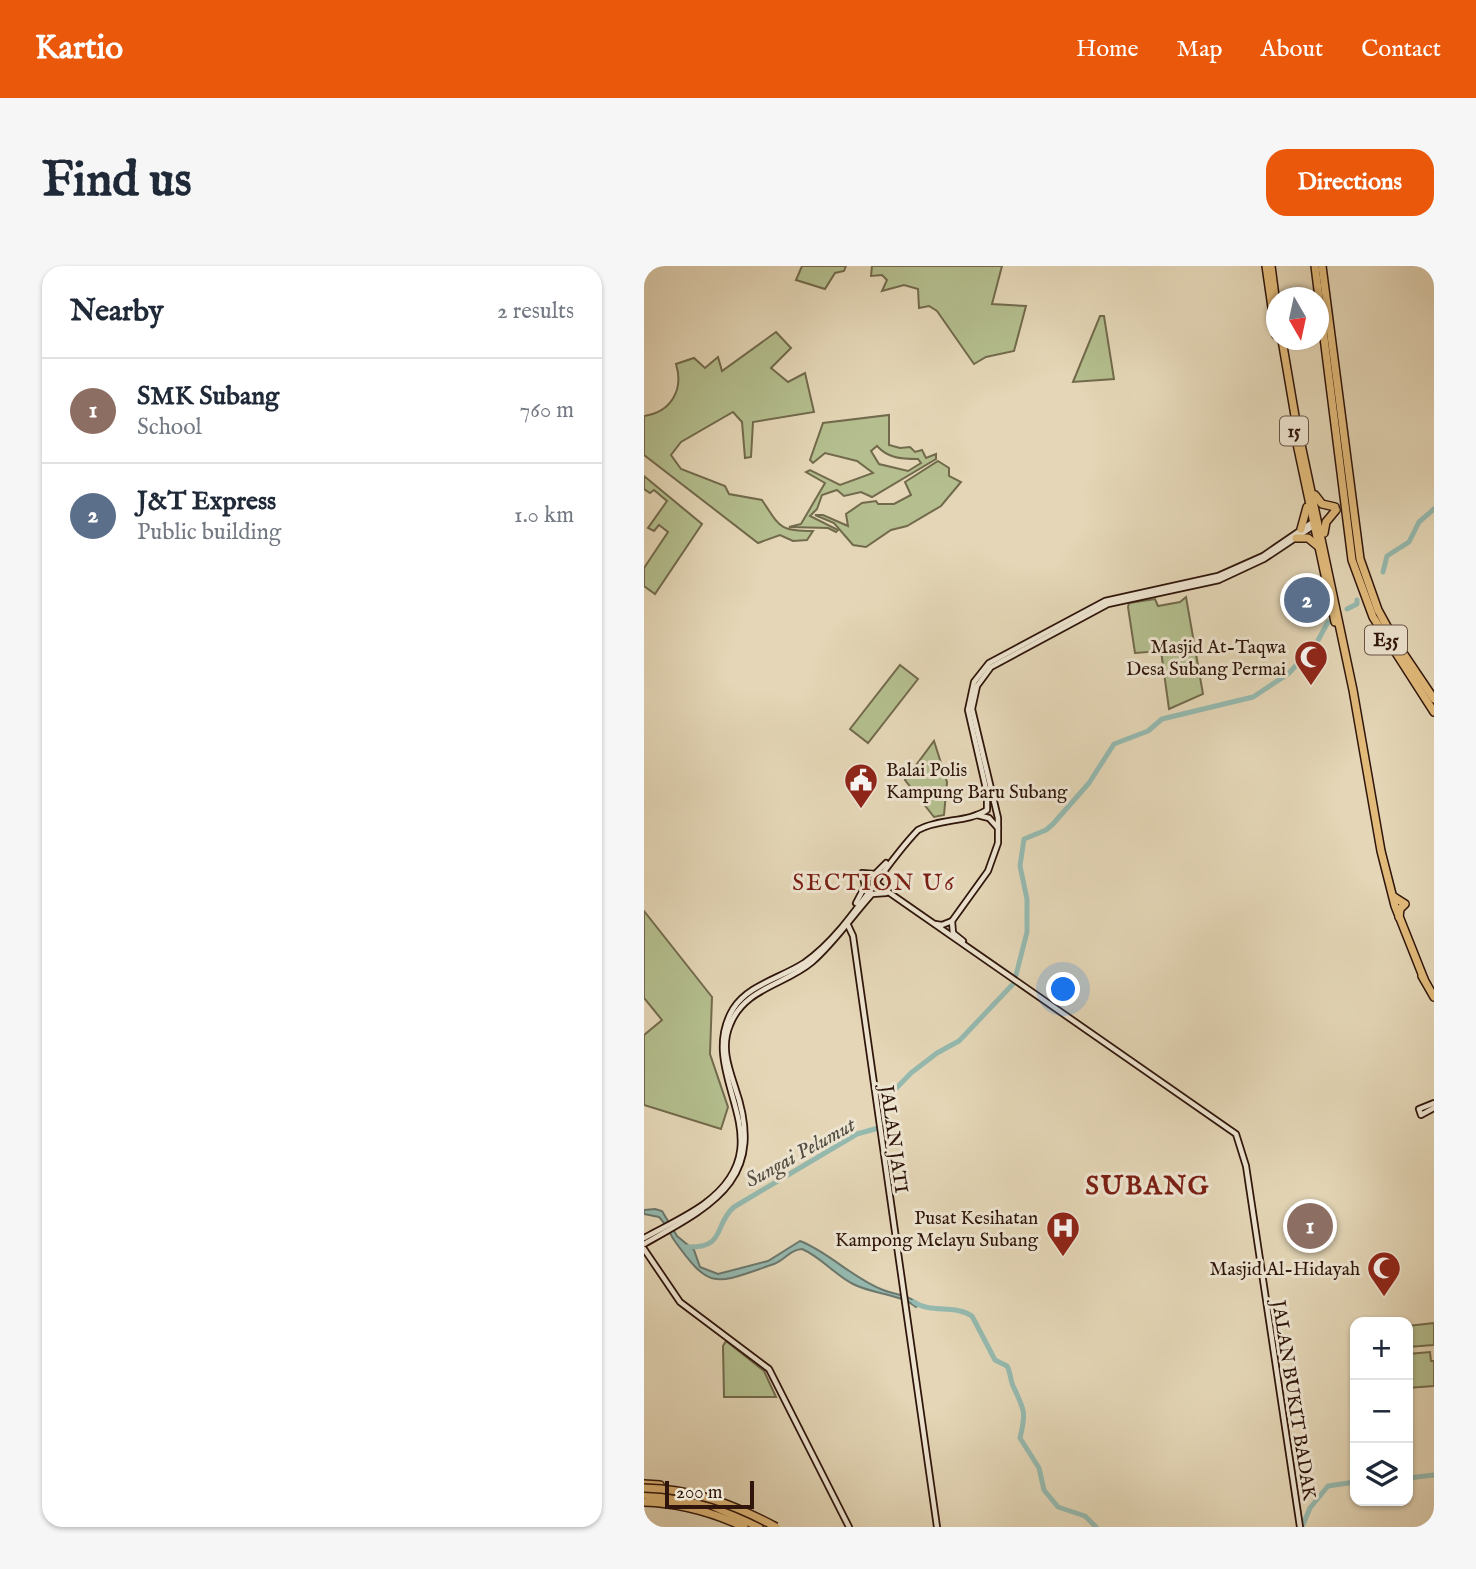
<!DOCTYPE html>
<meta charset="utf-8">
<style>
:root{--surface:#fff;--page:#f6f6f7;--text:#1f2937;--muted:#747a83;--line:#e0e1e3;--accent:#ea580c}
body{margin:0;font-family:"IM FELL English",serif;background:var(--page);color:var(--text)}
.controls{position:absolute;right:21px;bottom:21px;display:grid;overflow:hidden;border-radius:14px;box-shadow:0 2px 5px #0004}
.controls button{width:63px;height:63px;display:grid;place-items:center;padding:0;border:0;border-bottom:2px solid var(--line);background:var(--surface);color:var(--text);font:35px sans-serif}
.compass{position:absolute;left:622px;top:21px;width:63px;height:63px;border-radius:50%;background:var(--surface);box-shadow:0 2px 5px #0004;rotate:171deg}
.scale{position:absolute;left:21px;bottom:18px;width:89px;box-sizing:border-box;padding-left:7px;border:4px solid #2f150b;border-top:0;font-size:19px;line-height:24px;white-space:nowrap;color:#2f150b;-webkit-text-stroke:5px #ede4d0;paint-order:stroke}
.you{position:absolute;left:420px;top:724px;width:24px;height:24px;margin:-18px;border:5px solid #fff;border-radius:50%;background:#1a73e8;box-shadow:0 0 0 10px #1a73e833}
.badge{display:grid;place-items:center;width:46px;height:46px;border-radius:50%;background:var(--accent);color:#fff;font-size:23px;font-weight:700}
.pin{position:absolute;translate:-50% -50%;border:4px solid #fff;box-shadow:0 2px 7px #0006}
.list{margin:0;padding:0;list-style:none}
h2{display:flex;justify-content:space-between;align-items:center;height:91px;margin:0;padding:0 28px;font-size:30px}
h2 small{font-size:23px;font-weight:400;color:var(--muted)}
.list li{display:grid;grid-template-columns:46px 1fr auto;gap:21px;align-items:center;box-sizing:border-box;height:105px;padding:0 28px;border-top:2px solid var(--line)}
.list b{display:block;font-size:26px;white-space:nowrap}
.list p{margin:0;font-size:23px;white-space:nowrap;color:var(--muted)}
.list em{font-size:23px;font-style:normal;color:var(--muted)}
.icon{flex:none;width:38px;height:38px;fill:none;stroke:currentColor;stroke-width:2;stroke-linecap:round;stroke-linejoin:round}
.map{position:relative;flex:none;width:790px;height:1261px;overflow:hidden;border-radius:21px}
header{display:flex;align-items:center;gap:42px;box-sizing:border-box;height:98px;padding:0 35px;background:var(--accent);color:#fff}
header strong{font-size:33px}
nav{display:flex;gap:38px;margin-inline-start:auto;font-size:24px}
.intro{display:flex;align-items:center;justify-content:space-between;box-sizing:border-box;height:168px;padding:0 42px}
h1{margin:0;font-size:49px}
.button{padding:18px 32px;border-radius:21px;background:var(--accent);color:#fff;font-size:24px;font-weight:700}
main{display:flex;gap:42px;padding:0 42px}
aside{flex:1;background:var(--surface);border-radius:21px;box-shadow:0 2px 5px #0004}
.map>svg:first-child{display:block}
.green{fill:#b4be8e;stroke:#726a4c;stroke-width:2;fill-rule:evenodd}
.water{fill:#95b9af;stroke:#6c776d;stroke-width:2}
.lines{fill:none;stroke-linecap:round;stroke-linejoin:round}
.river{stroke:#95b9af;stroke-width:5}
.secondary-casing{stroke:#2f150b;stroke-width:8}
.highway-casing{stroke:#2f150b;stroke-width:10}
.secondary{stroke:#ede4d0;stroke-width:4.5}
.highway{stroke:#e2bb7b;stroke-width:7}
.highway-bridge-casing{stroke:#2f150b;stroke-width:10;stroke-linecap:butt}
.highway-bridge{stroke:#e2bb7b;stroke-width:7}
.labels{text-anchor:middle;stroke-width:6;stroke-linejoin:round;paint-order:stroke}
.shield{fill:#ede4d0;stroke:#685346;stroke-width:2}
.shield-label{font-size:18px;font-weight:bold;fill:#2f150b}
.poi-label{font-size:19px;fill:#2f150b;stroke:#ede4d0;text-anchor:end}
.street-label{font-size:19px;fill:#2f150b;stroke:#ede4d0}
.water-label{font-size:21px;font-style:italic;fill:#534e44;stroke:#ede4d0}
.quarter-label{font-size:23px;letter-spacing:2px;fill:#7a1f14;stroke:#ede4d0}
.district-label{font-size:26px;font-weight:bold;letter-spacing:2px;fill:#7a1f14;stroke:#ede4d0}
</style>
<header>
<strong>Kartio</strong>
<nav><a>Home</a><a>Map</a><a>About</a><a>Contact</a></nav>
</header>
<div class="intro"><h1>Find us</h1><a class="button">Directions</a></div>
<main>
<aside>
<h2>Nearby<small>2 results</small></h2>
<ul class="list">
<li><span class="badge" style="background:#8d6e63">1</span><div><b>SMK Subang</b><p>School</p></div><em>760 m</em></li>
<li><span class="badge" style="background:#5c6f8a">2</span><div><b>J&amp;T Express</b><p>Public building</p></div><em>1.0 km</em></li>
</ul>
</aside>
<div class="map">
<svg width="790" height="1261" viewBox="0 0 790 1261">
<rect width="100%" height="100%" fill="#e4d6b6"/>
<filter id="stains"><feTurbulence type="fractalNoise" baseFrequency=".00286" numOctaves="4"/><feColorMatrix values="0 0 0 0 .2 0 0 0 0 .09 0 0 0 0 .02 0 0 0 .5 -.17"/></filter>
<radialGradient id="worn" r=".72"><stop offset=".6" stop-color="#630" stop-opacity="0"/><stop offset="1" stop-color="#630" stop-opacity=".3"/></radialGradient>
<!-- green -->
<g class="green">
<path d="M 158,0 L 202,0 L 200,5 L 191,7 L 181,23 L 152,14 Z"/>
<path d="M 228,0 L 358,0 L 348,38 L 382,40 L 370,85 L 342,91 L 330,98 L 293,45 L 285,40 L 275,42 L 274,23 L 260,19 L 238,25 L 243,14 L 238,9 L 227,10 Z"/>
<path d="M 456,50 L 460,50 L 470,113 L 429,116 Z"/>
<path d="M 132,66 L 147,82 L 127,102 L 144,116 L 161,107 L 170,146 L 109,156 L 107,191 L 101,192 L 98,156 L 89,146 L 37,176 L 27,189 L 37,203 L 81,220 L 85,228 L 118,234 C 136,261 135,265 169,265 L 163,274 L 149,275 L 136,269 L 114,277 L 0,189 L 0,150 C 27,146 40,124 32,98 L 50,92 L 61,102 L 74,91 L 78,105 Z"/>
<path d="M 245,149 L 245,179 L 256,182 L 266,181 L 271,186 L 278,184 L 282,192 L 292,188 L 292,193 L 228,231 L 217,226 L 200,230 L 193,224 L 178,229 L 173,243 L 166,250 L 194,264 L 192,266 L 184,262 L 145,261 L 157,258 L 181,217 L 162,206 L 166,204 L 196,219 L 229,207 L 213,195 L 181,187 L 169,197 L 166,194 L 179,157 ZM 233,180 C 244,192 256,193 274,193 L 277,197 L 264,205 L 235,198 L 227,185 Z"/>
<path d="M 294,195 L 305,202 L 305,210 L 317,216 L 297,240 L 263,260 L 247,264 L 222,281 L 209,279 L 190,257 L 171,249 L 179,249 L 204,260 L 202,248 L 218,237 L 232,235 L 234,238 L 250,238 L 267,229 L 261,216 Z"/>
<path d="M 0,210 L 58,258 L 11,328 L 0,320 L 0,302 L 24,266 L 15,259 L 10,265 L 4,262 L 23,235 L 10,224 L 6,227 L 0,223 Z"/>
<path d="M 542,331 L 559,428 L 525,443 L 517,385 L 491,387 L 484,341 L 485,337 L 511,333 L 514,340 L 536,336 Z"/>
<path d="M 256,399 L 274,413 L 224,477 L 206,463 Z"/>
<path d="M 290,475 L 303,516 L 300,549 L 290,551 L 261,514 Z"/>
<path d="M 0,645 L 68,731 L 66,788 L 84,841 L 77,863 L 0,839 L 0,769 L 18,754 L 0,732 Z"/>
<path d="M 790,1057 L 790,1079 L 764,1081 L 764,1060 Z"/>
<path d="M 82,1075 L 120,1105 L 132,1131 L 80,1131 L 79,1080 Z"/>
<path d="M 786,1086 L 787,1095 L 790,1095 L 790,1120 L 764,1122 L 764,1088 Z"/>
</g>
<!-- water -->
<path class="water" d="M 11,943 L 18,945 L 33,970 L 50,984 L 56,1001 L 74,1008 L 124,995 L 156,975 C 185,986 208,1012 239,1024 C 252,1029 263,1028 275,1038 L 272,1041 C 257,1028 228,1028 209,1018 C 191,1009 177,991 158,983 C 145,984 141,994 130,998 C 71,1018 67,1026 30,974 C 25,966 22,958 15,951 L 0,948 L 0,944 Z"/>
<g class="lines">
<!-- river -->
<g class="river">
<path d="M 739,306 L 743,290 L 765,276 L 775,256 L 790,243"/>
<path d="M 703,343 L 713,338 L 713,334"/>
<path d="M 43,981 C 83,982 69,959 90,941 L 213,868 L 238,861 L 237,838 L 267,807 L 293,787 L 315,775 L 370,717 L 383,666 L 383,633 L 376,600 L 380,573 L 402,564 L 409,558 L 445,517 L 470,478 L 504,465 L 518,453 L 609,431 L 644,408 L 672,378 L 684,356"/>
<path d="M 270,1036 C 287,1048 310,1038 328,1050 L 351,1094 L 363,1100 C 367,1107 366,1115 370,1122 C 381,1145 382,1147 376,1172 L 395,1202 L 400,1224 L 414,1241 L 441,1250 L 452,1261"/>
<path d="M 764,1212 L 790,1209"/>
<path d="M 658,1261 L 666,1242 L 684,1220 L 711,1216"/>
</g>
<!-- secondary casing -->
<g class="secondary-casing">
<g id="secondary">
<path d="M 333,549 L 345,552 L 354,562"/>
<path d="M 230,616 L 592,868 L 602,900 L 656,1261"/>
<path d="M 212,637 L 221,620 L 218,607 L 231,608 L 242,597"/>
<path d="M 308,655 L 309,667 L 319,675"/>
<path d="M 203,657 L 209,670 L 293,1261"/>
<path d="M 291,658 L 298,659 L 308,655 L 344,605 L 354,577 L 354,552 L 328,443 L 333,420 L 347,401 L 464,338 L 575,314 L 620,293 L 671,259"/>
<path d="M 790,837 L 775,843 L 777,849 L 790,842"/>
<path d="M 0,972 C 20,961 42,951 60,938 C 146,875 49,810 89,743 C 104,719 137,712 160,697 C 205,666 235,604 274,564 C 296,552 323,557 343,544 L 343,527 L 324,444 L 330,416 L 345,397 L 461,335 L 574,310 L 619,290 L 670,255"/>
<path d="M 0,978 C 71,938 123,913 91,821 C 84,800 77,780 86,759 C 100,722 141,719 168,696 C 191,676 208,650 228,628 L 242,627"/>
<path d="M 0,983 L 36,1036 L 125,1103 L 205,1261"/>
</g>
</g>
<!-- highway casing -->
<g class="highway-casing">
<g id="highway">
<path d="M 622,0 L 632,69"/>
<path d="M 627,0 L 632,38"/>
<path d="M 671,0 L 708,294 L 729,351 L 790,446"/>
<path d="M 678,0 L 716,293 L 734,344 L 751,375 L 790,433"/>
<path d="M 638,74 L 651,150 L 709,424 L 737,585 L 751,640 L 780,713"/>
<path d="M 652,173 L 691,356"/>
<path d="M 671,229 L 678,238 L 691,241"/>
<path d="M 657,263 L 663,241"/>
<path d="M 680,267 L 682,256 L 692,244"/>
<path d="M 652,272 L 664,272 L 675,281"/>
<path d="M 750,631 L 761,638 L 756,643 L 755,651"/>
<path d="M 778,710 L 790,731"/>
<path d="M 0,1218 L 16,1219"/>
<path d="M 0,1229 L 65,1238 L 115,1261"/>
<path d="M 0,1236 C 35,1237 68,1246 100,1261"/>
</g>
</g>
<!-- secondary -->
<use href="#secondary" class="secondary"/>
<!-- highway -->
<use href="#highway" class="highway"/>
<!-- highway-bridge casing -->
<g class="highway-bridge-casing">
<path id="highway-bridge" d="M 0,1222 C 49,1223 89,1238 132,1261"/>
</g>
<!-- highway-bridge -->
<use href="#highway-bridge" class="highway-bridge"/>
</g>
<!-- icons -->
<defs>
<g id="mosque-pin" transform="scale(1.75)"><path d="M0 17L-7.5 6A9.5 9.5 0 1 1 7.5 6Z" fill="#8f2418" stroke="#ede4d0"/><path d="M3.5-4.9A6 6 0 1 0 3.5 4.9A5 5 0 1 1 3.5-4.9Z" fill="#fff"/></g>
<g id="civic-pin" transform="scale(1.75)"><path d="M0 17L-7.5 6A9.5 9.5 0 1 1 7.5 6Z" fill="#8f2418" stroke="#ede4d0"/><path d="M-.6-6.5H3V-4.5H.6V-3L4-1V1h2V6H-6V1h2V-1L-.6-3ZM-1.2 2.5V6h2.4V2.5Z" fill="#fff"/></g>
<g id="hospital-pin" transform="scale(1.75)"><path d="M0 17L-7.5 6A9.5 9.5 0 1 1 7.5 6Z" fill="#8f2418" stroke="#ede4d0"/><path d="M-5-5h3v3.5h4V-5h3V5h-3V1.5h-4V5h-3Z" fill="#fff"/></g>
</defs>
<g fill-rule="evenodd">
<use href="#mosque-pin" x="667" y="391"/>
<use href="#civic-pin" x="217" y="514"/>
<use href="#hospital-pin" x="419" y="962"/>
<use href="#mosque-pin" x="740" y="1002"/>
</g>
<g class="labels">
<!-- shield labels -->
<g class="shield">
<rect x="636" y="150.5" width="28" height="29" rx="5"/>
<rect x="721" y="359.5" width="42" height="29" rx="5"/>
</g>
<g class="shield-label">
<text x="650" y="171">15</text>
<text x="742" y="380">E35</text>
</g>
<!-- poi labels -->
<g class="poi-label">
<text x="642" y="387">Masjid At-Taqwa<tspan x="642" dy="22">Desa Subang Permai</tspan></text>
<text x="242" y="510" text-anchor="start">Balai Polis<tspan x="242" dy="22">Kampung Baru Subang</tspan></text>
<text x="394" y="958">Pusat Kesihatan<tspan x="394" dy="22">Kampong Melayu Subang</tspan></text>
<text x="716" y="1009">Masjid Al-Hidayah</text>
</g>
<!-- street labels -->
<g class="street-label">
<text transform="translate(251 873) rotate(82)" y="7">JALAN JATI</text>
<text transform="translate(651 1134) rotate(81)" y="7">JALAN BUKIT BADAK</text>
</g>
<!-- water labels -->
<g class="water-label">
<text transform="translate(156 886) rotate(-29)" y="7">Sungai Pelumut</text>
</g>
<!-- quarter labels -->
<g class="quarter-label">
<text x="230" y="624">SECTION U6</text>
</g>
<!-- district labels -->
<g class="district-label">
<text x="504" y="928">SUBANG</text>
</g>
</g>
<rect width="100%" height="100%" filter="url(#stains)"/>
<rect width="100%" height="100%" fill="url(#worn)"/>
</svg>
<div class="controls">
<button>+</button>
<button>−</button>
<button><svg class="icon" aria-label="layers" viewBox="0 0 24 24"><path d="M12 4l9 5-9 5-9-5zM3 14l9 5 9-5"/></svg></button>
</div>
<svg class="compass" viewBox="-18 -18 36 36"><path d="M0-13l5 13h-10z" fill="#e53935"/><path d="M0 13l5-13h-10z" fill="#747a83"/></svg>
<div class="scale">200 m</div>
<div class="you"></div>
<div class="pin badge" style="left:666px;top:960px;background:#8d6e63">1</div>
<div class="pin badge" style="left:663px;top:334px;background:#5c6f8a">2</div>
</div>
</main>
